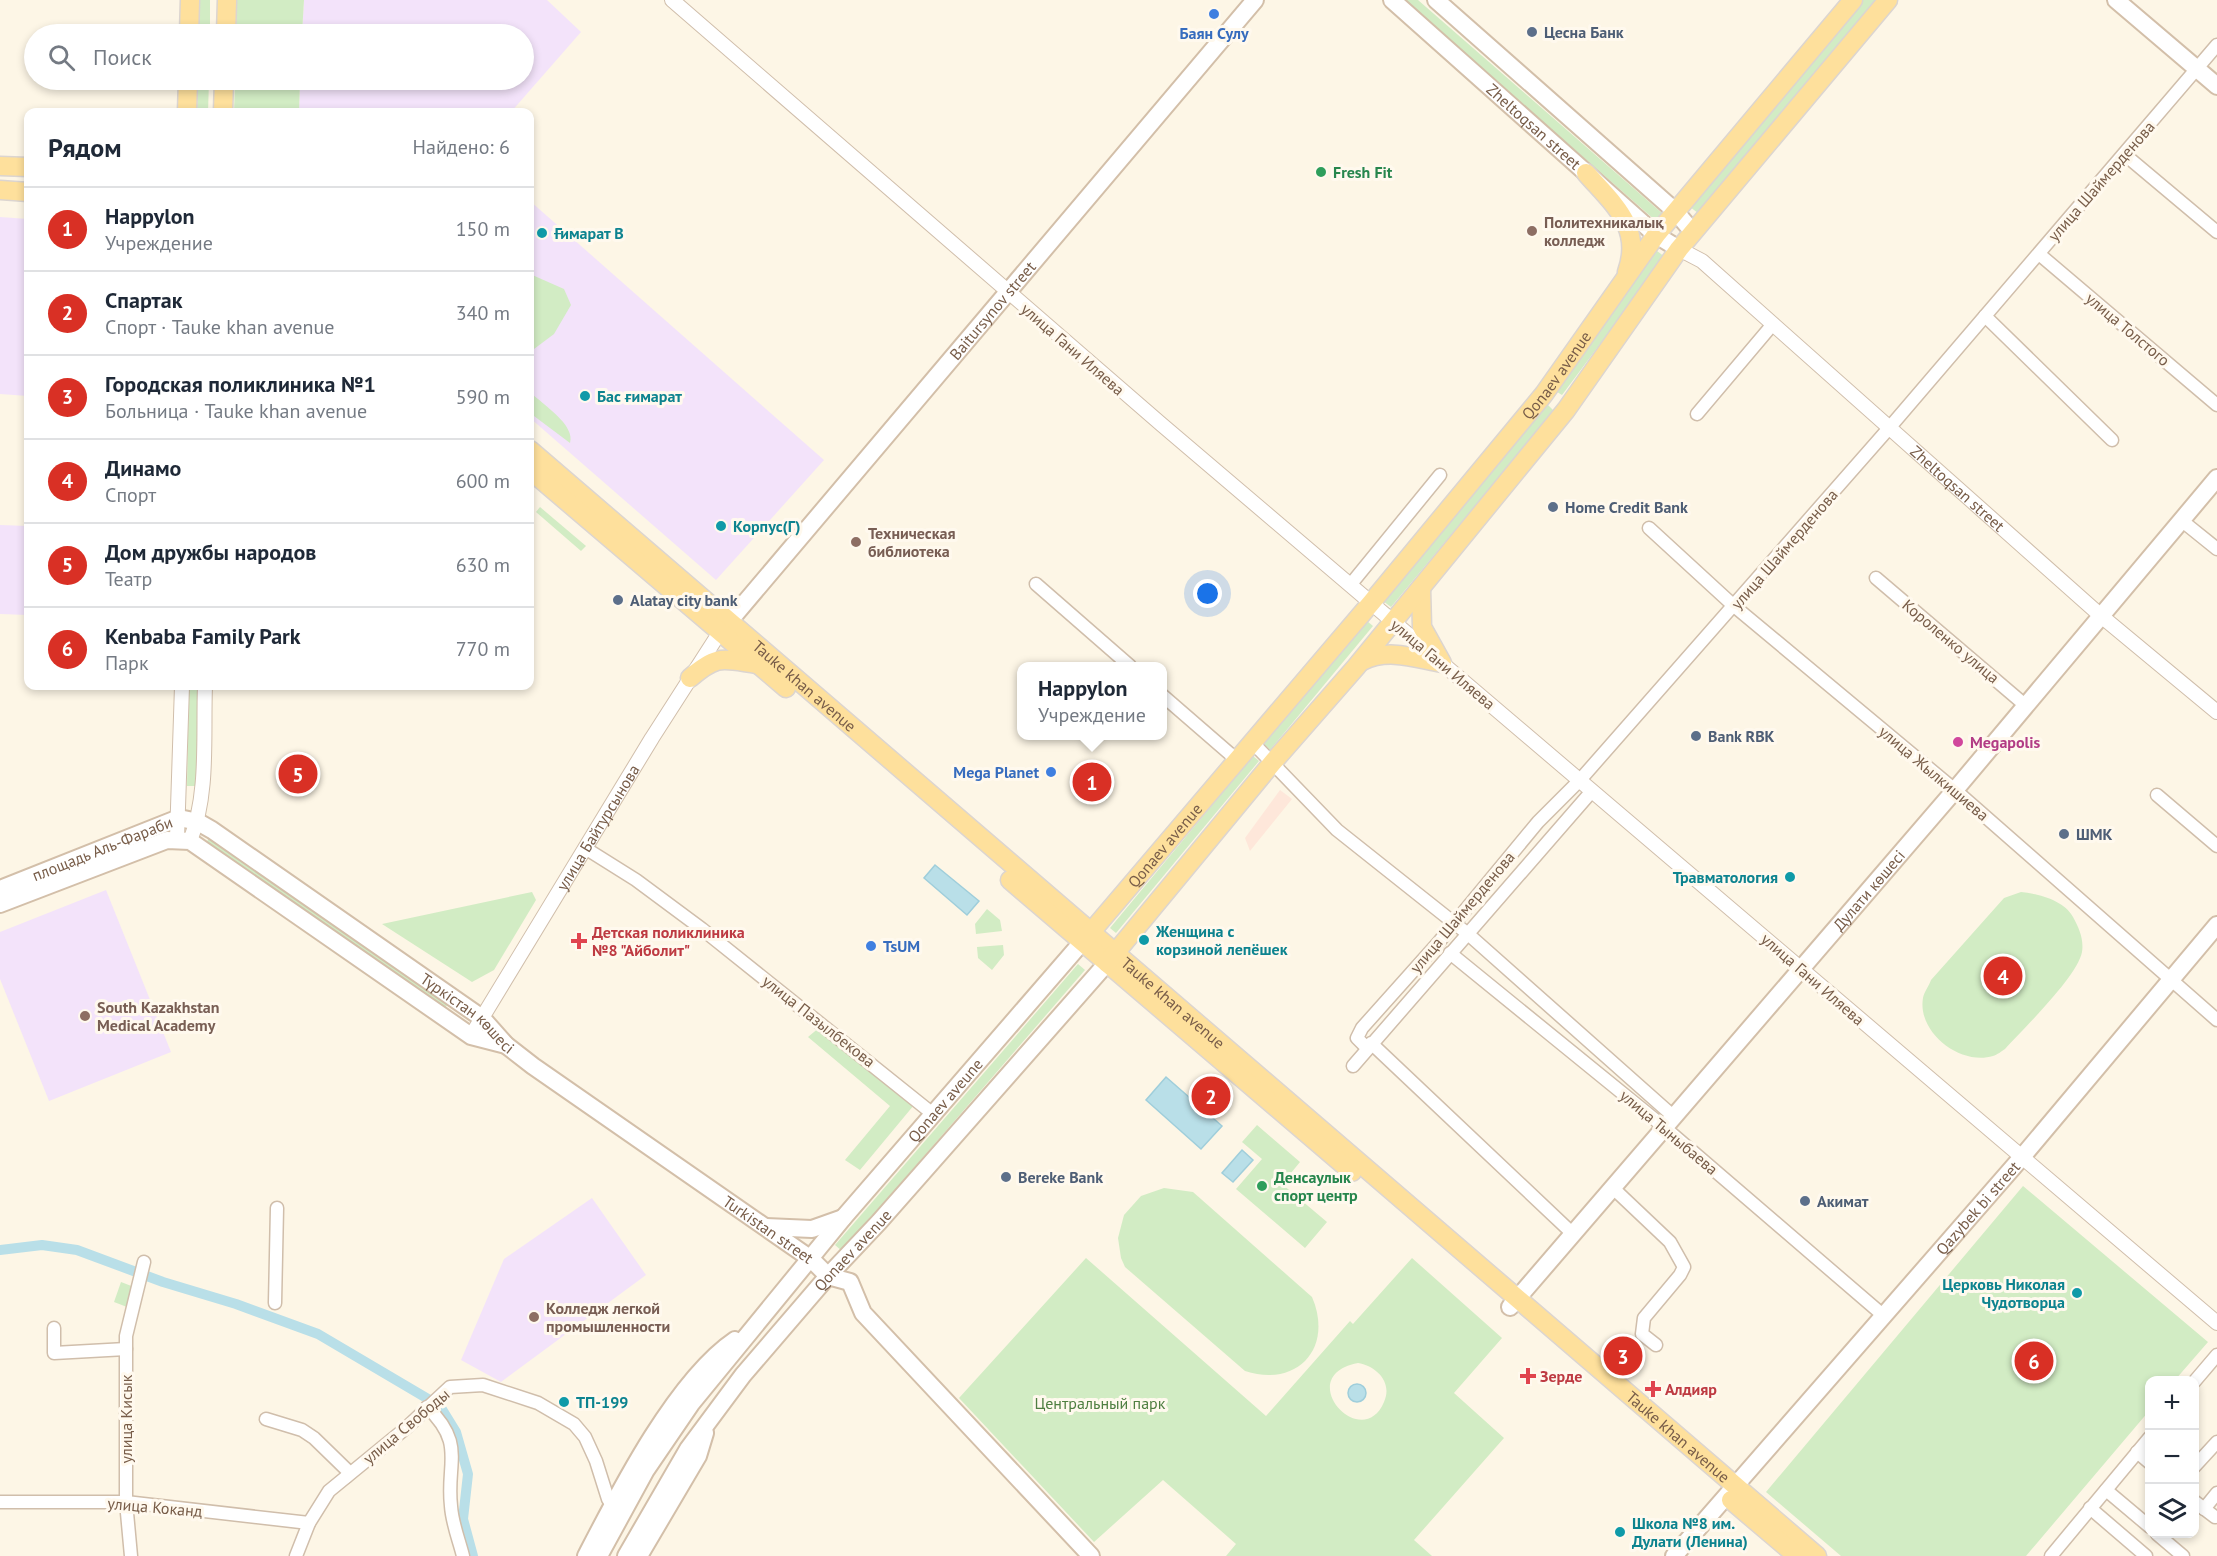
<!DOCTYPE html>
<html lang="ru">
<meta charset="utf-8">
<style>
:root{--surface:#fff;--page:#f2f2f3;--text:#1f2937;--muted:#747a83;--line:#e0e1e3;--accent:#d93025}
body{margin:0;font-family:"PT Sans",sans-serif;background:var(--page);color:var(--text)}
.controls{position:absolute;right:18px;bottom:18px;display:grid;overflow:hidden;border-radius:12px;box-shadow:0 3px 9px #0003}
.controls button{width:54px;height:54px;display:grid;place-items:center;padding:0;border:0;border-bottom:2px solid var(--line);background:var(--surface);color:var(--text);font:30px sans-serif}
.you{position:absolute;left:1208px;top:594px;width:21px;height:21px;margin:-15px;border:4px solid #fff;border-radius:50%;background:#1a73e8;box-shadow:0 0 0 9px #1a73e833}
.badge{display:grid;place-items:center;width:39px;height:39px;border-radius:50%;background:var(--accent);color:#fff;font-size:20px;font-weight:700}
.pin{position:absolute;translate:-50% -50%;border:3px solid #fff;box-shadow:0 2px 6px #0006}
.popup{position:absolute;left:1017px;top:662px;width:150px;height:78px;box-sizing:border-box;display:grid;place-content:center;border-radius:12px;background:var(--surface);filter:drop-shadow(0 2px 4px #0005);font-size:20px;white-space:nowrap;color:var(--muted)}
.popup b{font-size:22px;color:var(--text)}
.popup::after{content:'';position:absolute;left:50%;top:100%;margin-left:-12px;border:12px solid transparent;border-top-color:var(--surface)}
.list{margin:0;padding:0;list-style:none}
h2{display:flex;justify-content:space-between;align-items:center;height:78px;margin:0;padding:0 24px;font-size:26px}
h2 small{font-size:20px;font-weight:400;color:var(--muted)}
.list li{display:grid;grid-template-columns:39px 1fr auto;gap:18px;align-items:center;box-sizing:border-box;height:84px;padding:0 24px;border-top:2px solid var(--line)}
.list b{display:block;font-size:22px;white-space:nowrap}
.list p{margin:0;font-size:20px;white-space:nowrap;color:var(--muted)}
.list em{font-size:20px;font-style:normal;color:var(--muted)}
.icon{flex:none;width:33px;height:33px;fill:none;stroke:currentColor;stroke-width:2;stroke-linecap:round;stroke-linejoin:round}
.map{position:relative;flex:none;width:2217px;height:1556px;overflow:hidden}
.search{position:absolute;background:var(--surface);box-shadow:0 3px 9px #0003;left:24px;top:24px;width:510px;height:66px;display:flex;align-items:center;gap:15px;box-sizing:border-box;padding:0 21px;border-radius:33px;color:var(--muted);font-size:22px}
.panel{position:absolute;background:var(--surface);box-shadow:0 3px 9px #0003;left:24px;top:108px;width:510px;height:582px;border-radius:12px}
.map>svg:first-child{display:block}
.commercial{fill:#fee7da}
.education{fill:#f3e3fa}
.green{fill:#d2ecc4;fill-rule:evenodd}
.water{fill:#b9dfe8;stroke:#9fcedb;stroke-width:1.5}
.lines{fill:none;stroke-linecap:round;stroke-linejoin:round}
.canal{stroke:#b9dfe8;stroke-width:10}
.minor-casing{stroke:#d0beab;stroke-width:15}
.tertiary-casing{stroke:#d0beab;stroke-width:16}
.secondary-casing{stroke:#d3bfa9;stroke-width:20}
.primary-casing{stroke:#dcd5d0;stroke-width:21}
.minor{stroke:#fff;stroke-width:12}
.tertiary{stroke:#fff;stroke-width:14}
.secondary{stroke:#fff;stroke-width:16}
.primary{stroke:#fee09c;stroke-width:18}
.shop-dot{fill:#3f7fe0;stroke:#fff9ee;stroke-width:2}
.service-dot{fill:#5c6f8a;stroke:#fff9ee;stroke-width:2}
.leisure-dot{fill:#2e9e5b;stroke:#fff9ee;stroke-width:2}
.education-dot{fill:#8d6e63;stroke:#fff9ee;stroke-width:2}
.culture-dot{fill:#0f9aa8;stroke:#fff9ee;stroke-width:2}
.hotel-dot{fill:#d1479c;stroke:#fff9ee;stroke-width:2}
.health-dot{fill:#e0444e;stroke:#fff9ee;stroke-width:2}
.labels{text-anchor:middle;stroke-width:6;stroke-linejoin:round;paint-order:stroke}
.service-label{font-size:16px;font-weight:bold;fill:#4e5e75;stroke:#fff9ee;text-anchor:start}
.shop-label{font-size:16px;font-weight:bold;fill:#366cbe;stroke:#fff9ee}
.street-label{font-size:16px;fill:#785d49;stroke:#fff9ee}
.leisure-label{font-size:16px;font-weight:bold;fill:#27864d;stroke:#fff9ee;text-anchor:start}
.education-label{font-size:16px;font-weight:bold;fill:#785e54;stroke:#fff9ee;text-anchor:start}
.culture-label{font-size:16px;font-weight:bold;fill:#0d838f;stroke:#fff9ee;text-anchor:start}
.hotel-label{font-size:16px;font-weight:bold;fill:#b23c85;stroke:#fff9ee;text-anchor:start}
.health-label{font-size:16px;font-weight:bold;fill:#be3a42;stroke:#fff9ee;text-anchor:start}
.park-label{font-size:16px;fill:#4f7f41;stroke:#fff9ee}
</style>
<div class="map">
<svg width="2217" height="1556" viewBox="0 0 2217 1556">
<rect width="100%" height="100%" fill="#fdf6e6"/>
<!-- commercial -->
<path class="commercial" d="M 1280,790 L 1292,799 L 1250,851 L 1245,838 Z"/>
<!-- education -->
<g class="education">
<path d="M 304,0 L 547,0 L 581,32 L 511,112 L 299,112 L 300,80 L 524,80 L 524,34 L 302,34 Z"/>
<path d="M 530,201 L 824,460 L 716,580 L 530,418 Z"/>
<path d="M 0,217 L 28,219 L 28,396 L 0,394 Z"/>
<path d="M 0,525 L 28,526 L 28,615 L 0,614 Z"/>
<path d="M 106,890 L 171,1052 L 49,1101 L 0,979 L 0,932 Z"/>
<path d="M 592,1198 L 646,1275 L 501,1382 L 461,1360 L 504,1259 Z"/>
</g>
<!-- green -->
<g class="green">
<rect x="199" y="0" width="11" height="34"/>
<path d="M 237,0 L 304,0 L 302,34 L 236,34 Z"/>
<path d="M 1404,0 L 1418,0 L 1663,214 L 1656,221 Z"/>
<path d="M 1863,0 L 1876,0 L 1698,213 L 1690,207 Z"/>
<path d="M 198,80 L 209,80 L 208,112 L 197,112 Z"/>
<path d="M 235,80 L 300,80 L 299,112 L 234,112 Z"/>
<path d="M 1657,251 L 1665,257 L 1562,395 L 1554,390 Z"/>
<path d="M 530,274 L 564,289 L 571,305 L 554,334 L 530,352 Z"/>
<path d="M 530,392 C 542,404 576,425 570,443 L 530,413 Z"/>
<path d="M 1547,404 L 1554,411 L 1391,607 L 1383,601 Z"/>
<path d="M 540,507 L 586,546 L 581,551 L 536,512 Z"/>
<path d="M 1367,621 L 1373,626 L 1270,750 L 1264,744 Z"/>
<path d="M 189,686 L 200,686 L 197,786 L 187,786 Z"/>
<path d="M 1253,756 L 1259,761 L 1116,933 L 1110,928 Z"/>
<path d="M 211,834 L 452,998 L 441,1014 L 204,847 Z"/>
<path d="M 532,892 L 536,900 L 494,970 L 472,982 L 382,924 Z"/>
<path d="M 2021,892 C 2039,894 2064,900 2073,917 C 2079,928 2084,939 2082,952 C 2077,977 2024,1028 2005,1049 C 2002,1051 1997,1055 1993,1056 C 1960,1066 1917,1032 1923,998 C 1924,992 1929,986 1931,980 L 2004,898 Z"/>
<path d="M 987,909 L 1000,920 L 1002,931 L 976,934 L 975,924 Z"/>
<path d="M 1003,945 L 1004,955 L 992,970 L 978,958 L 977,947 Z"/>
<path d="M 1078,964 L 1085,970 L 842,1251 L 835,1245 Z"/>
<path d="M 820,1027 L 914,1105 L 860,1170 L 845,1160 L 890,1106 L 808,1037 Z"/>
<path d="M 1257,1125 L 1300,1162 L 1282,1184 L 1327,1222 L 1305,1248 L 1236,1189 L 1262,1159 L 1242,1142 Z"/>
<path d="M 2023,1186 L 2208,1342 L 2175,1380 L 2150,1380 L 2149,1411 L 2026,1556 L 1841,1556 L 1766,1492 Z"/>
<path d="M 1164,1188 L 1193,1192 L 1312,1297 C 1334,1348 1297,1388 1245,1371 L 1125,1267 L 1121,1258 L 1118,1238 L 1124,1215 L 1141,1196 Z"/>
<path d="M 1086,1258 L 1266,1416 L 1350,1321 L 1353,1324 L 1412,1258 L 1502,1338 L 1454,1393 L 1504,1438 L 1414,1540 L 1432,1556 L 1226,1556 L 1236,1544 L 1163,1480 L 1094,1542 L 959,1398 ZM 1358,1363 C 1376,1366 1393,1382 1384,1402 C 1362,1454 1291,1376 1358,1363 Z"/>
<path d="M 121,1282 L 134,1287 L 127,1307 L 114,1302 Z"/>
</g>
<!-- water -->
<g class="water">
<path d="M 935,865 L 979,901 L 967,915 L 924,878 Z"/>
<path d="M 1166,1077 L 1222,1126 L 1201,1149 L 1146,1100 Z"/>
<path d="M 1242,1150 L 1253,1160 L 1233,1182 L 1222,1173 Z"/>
<circle cx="1357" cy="1393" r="9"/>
</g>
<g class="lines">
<!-- canal -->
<path class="canal" d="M 0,1250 L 42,1245 L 77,1250 L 163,1282 L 236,1304 L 318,1334 L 440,1406 L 456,1432 L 468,1474 L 463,1519 L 473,1556"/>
<!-- minor casing -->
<g class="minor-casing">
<g id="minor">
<path d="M 2124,154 L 2217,232"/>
<path d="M 2039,254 L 2217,405"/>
<path d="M 1985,316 L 2112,440"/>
<path d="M 1697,414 L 1773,324"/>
<path d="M 2181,520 L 2217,549"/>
<path d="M 1649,528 L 1734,606 L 1955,790 L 2217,1020"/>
<path d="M 1876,578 L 2025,705"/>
<path d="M 1036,584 L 1130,666"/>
<path d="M 1351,584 L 1440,475"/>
<path d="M 1162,695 L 1237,760"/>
<path d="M 1252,742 L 1337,830 L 1468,934 L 1673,1116"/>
<path d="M 2157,795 L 2217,846"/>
<path d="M 585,848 L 636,880 L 702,929 L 933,1114"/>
<path d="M 1450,953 L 1664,1127 L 1884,1316"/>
<path d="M 1371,1043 L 1572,1233"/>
<path d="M 1367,1048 L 1357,1038 L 1362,1028 L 1438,943 L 1538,822 L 1580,780 L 1890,427 L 2217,45"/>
<path d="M 1353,1066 L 1592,791"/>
<path d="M 1613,1188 L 1670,1242 L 1684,1267 L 1680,1275 L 1644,1318 L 1642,1334 L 1656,1345"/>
<path d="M 275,1303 L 277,1208"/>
<path d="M 54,1328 L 54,1353 L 126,1349"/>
<path d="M 2194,1382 L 2217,1355"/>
<path d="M 427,1407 C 466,1444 446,1463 451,1506 C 452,1523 459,1540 463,1556"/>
<path d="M 266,1419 L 302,1430 L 314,1438 L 350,1473 L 346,1477"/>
<path d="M 2137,1452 L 2150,1463"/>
<path d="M 2194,1467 L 2217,1442"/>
<path d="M 2106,1490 L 2150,1527"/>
<path d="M 2194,1501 L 2215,1517"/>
<path d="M 0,1502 L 126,1502 L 309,1523"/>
<path d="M 2090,1508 L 2146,1556"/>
<path d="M 2204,1509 L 2217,1493"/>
<path d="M 2157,1534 L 2183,1556"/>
<path d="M 131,1556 L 126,1502 L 126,1336 L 144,1262"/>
<path d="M 296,1556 L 309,1523 L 329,1491 L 406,1428 L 450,1387 L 483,1385 L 538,1403 L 574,1424 L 585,1437 L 596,1461 L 608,1499 L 612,1505"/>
<path d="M 2051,1556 L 2150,1437"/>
</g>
</g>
<!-- tertiary casing -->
<g class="tertiary-casing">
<g id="tertiary">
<path d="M 672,0 L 1161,424 L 2217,1323"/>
<path id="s1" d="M 1679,249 L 1702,261 L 2100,615 L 2217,712"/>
<path d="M 177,838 L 182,686"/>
<path d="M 190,841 C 209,794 203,735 205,686"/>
<path id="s2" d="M 471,1036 L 652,738 L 720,632"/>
</g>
</g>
<!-- secondary casing -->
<g class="secondary-casing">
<g id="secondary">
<path id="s3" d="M 1392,0 L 1656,235 L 1679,249"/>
<path d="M 1436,0 L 1675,211 L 1693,232"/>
<path d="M 2116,0 L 2217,86"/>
<path id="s4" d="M 721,631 L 1255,0"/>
<path id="s5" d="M 0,889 L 179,818 L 198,822 L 212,830 L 482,1018 L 506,1045 L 533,1066 L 811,1259 L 828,1276 L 850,1282 L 863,1313 L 1091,1556"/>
<path d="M 0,904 L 167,840 L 190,841 L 471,1036 L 506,1045"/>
<path d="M 766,1227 L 812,1229 L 843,1218"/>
<path id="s6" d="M 1510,1307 L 1955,790 L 2217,478"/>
<path d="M 586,1556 C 619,1492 676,1380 735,1340"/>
<path id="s7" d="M 599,1556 L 646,1470 L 691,1404 L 844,1217 L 1083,941"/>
<path id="s8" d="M 626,1556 L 688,1449 L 743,1375 L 828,1276 L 879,1222 L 1107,963"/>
<path d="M 639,1556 L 698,1456 L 705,1433"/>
<path id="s9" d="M 1674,1556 L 2022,1157 L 2217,925"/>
</g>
</g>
<!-- primary casing -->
<g class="primary-casing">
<g id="primary">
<path d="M 189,34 L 190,0"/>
<path d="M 226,34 L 227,0"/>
<path d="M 187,112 L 188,80"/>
<path d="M 223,112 L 224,80"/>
<path d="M 0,166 L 28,167"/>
<path d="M 1586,173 C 1613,204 1643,227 1627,272"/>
<path d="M 0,190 L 28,192"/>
<path id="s10" d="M 530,450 L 1817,1556"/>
<path d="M 530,470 L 786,688"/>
<path d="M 1362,661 C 1388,648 1415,658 1442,663 L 1422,627 L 1421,588"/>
<path d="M 690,678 C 718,654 722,659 757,664"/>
<path d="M 1010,880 L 1352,1172"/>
<path id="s11" d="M 1085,939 L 1371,603 L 1544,394 L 1656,235 L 1853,0"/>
<path d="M 1107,963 L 1273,762 L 1356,667 L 1566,410 L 1679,249 L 1888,0"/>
<path d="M 1731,1500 L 1797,1556"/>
</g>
</g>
<!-- minor -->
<use href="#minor" class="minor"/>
<!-- tertiary -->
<use href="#tertiary" class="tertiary"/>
<!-- secondary -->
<use href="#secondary" class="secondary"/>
<!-- primary -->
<use href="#primary" class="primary"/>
</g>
<!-- markers -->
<g class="shop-dot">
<circle cx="1214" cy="14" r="6"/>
<circle cx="1051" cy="772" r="6"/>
<circle cx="871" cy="946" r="6"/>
</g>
<g class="service-dot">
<circle cx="1532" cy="32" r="6"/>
<circle cx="1553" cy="507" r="6"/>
<circle cx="618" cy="600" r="6"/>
<circle cx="1696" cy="736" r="6"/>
<circle cx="2064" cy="834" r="6"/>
<circle cx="1006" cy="1177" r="6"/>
<circle cx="1805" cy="1201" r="6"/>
</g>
<g class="leisure-dot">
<circle cx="1321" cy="172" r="6"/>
<circle cx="1262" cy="1186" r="6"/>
</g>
<g class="education-dot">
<circle cx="1532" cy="231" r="6"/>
<circle cx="856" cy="542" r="6"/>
<circle cx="85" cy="1016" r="6"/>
<circle cx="534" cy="1317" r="6"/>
</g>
<g class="culture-dot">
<circle cx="542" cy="233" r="6"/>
<circle cx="585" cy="396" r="6"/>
<circle cx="721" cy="526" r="6"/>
<circle cx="1790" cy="877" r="6"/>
<circle cx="1144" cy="940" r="6"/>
<circle cx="2077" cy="1293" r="6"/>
<circle cx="564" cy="1402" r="6"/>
<circle cx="1620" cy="1532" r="6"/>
</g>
<circle class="hotel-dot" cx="1958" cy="742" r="6"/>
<g class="health-dot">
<path d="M576 932h6v6h6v6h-6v6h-6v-6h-6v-6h6z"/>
<path d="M1525 1367h6v6h6v6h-6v6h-6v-6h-6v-6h6z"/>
<path d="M1650 1380h6v6h6v6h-6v6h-6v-6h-6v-6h6z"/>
</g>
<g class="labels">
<!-- service labels -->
<g class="service-label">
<text x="1544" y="38">Цесна Банк</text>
<text x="1565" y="513">Home Credit Bank</text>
<text x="630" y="606">Alatay city bank</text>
<text x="1708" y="742">Bank RBK</text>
<text x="2076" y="840">ШМК</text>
<text x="1018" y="1183">Bereke Bank</text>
<text x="1817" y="1207">Акимат</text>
</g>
<!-- shop labels -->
<g class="shop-label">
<text x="1214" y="39">Баян Сулу</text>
<text x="1039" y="778" text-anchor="end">Mega Planet</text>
<text x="883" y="952" text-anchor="start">TsUM</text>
</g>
<!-- street labels -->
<g class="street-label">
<text dy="6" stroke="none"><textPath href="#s3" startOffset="190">Zheltoqsan street</textPath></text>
<text transform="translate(2101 181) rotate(-49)" y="6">улица Шаймерденова</text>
<text dy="6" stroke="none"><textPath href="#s4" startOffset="420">Baitursynov street</textPath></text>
<text transform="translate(2128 329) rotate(40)" y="6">улица Толстого</text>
<text transform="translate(1073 349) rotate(41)" y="6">улица Гани Иляева</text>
<text dy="6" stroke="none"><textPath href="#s11" startOffset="735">Qonaev avenue</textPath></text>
<text dy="6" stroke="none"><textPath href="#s1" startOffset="368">Zheltoqsan street</textPath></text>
<text transform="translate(1784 549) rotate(-49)" y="6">улица Шаймерденова</text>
<text transform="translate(1951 641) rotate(40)" y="6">Короленко улица</text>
<text transform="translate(1443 664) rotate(40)" y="6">улица Гани Иляева</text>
<text dy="6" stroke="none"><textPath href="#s10" startOffset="362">Tauke khan avenue</textPath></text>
<text transform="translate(1934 773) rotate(40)" y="6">улица Жылкишиева</text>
<text dy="6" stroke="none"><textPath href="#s2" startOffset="244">улица Байтурсынова</textPath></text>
<text dy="6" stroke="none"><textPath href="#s11" startOffset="123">Qonaev avenue</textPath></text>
<text dy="6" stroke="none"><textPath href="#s5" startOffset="110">площадь Аль-Фараби</textPath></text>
<text dy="6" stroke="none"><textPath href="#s6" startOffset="550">Дулати көшесі</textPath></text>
<text transform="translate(1462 912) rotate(-50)" y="6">улица Шаймерденова</text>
<text transform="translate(1813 979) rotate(41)" y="6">улица Гани Иляева</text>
<text dy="6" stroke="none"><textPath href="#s10" startOffset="848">Tauke khan avenue</textPath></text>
<text dy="6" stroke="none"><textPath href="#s5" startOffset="543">Түркістан көшесі</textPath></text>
<text transform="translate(819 1021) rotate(38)" y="6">улица Пазылбекова</text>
<text dy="6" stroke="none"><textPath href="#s7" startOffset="574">Qonaev aveune</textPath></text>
<text transform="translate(1669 1132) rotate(40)" y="6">улица Тыныбаева</text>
<text dy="6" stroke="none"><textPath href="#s9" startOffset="462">Qazybek bi street</textPath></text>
<text dy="6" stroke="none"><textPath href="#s5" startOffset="914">Turkistan street</textPath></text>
<text dy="6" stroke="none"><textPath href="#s8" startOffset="382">Qonaev avenue</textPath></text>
<text transform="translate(126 1419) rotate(-90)" y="6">улица Кисык</text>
<text transform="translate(406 1426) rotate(-40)" y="6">улица Свободы</text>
<text dy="6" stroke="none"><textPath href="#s10" startOffset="1514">Tauke khan avenue</textPath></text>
<text transform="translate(155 1507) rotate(5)" y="6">улица Коканд</text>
</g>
<!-- leisure labels -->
<g class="leisure-label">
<text x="1333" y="178">Fresh Fit</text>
<text x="1274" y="1183">Денсаулык<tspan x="1274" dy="18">спорт центр</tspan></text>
</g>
<!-- education labels -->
<g class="education-label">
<text x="1544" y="228">Политехникалық<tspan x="1544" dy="18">колледж</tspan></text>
<text x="868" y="539">Техническая<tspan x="868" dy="18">библиотека</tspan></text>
<text x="97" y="1013">South Kazakhstan<tspan x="97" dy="18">Medical Academy</tspan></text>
<text x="546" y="1314">Колледж легкой<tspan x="546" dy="18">промышленности</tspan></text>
</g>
<!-- culture labels -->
<g class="culture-label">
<text x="554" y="239">Ғимарат В</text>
<text x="597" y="402">Бас ғимарат</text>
<text x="733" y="532">Корпус(Г)</text>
<text x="1778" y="883" text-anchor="end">Травматология</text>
<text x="1156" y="937">Женщина с<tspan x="1156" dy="18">корзиной лепёшек</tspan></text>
<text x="2065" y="1290" text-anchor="end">Церковь Николая<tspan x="2065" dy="18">Чудотворца</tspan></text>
<text x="576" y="1408">ТП-199</text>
<text x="1632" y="1529">Школа №8 им.<tspan x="1632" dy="18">Дулати (Ленина)</tspan></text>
</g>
<!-- hotel labels -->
<g class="hotel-label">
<text x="1970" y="748">Megapolis</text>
</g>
<!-- health labels -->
<g class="health-label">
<text x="592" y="938">Детская поликлиника<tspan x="592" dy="18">№8 "Айболит"</tspan></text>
<text x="1540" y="1382">Зерде</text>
<text x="1665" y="1395">Алдияр</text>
</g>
<!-- park labels -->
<g class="park-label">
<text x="1100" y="1409">Центральный парк</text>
</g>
</g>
</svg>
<div class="controls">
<button>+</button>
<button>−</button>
<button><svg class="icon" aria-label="layers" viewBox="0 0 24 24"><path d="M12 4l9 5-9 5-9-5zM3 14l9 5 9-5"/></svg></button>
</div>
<div class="you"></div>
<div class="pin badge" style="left:1092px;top:782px">1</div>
<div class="popup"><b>Happylon</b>Учреждение</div>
<div class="pin badge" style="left:1211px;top:1096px">2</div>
<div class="pin badge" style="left:1623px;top:1356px">3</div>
<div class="pin badge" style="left:2003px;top:976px">4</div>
<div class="pin badge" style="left:298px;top:774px">5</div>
<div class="pin badge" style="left:2034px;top:1361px">6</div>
<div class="search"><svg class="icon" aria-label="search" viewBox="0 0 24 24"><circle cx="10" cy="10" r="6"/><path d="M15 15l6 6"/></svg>Поиск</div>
<section class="panel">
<h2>Рядом<small>Найдено: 6</small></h2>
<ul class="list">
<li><span class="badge">1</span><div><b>Happylon</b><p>Учреждение</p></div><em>150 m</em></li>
<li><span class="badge">2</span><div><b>Спартак</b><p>Спорт · Tauke khan avenue</p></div><em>340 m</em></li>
<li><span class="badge">3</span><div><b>Городская поликлиника №1</b><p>Больница · Tauke khan avenue</p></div><em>590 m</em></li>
<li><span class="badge">4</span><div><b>Динамо</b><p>Спорт</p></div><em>600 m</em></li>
<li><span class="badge">5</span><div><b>Дом дружбы народов</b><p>Театр</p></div><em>630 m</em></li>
<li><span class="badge">6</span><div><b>Kenbaba Family Park</b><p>Парк</p></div><em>770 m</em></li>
</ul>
</section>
</div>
